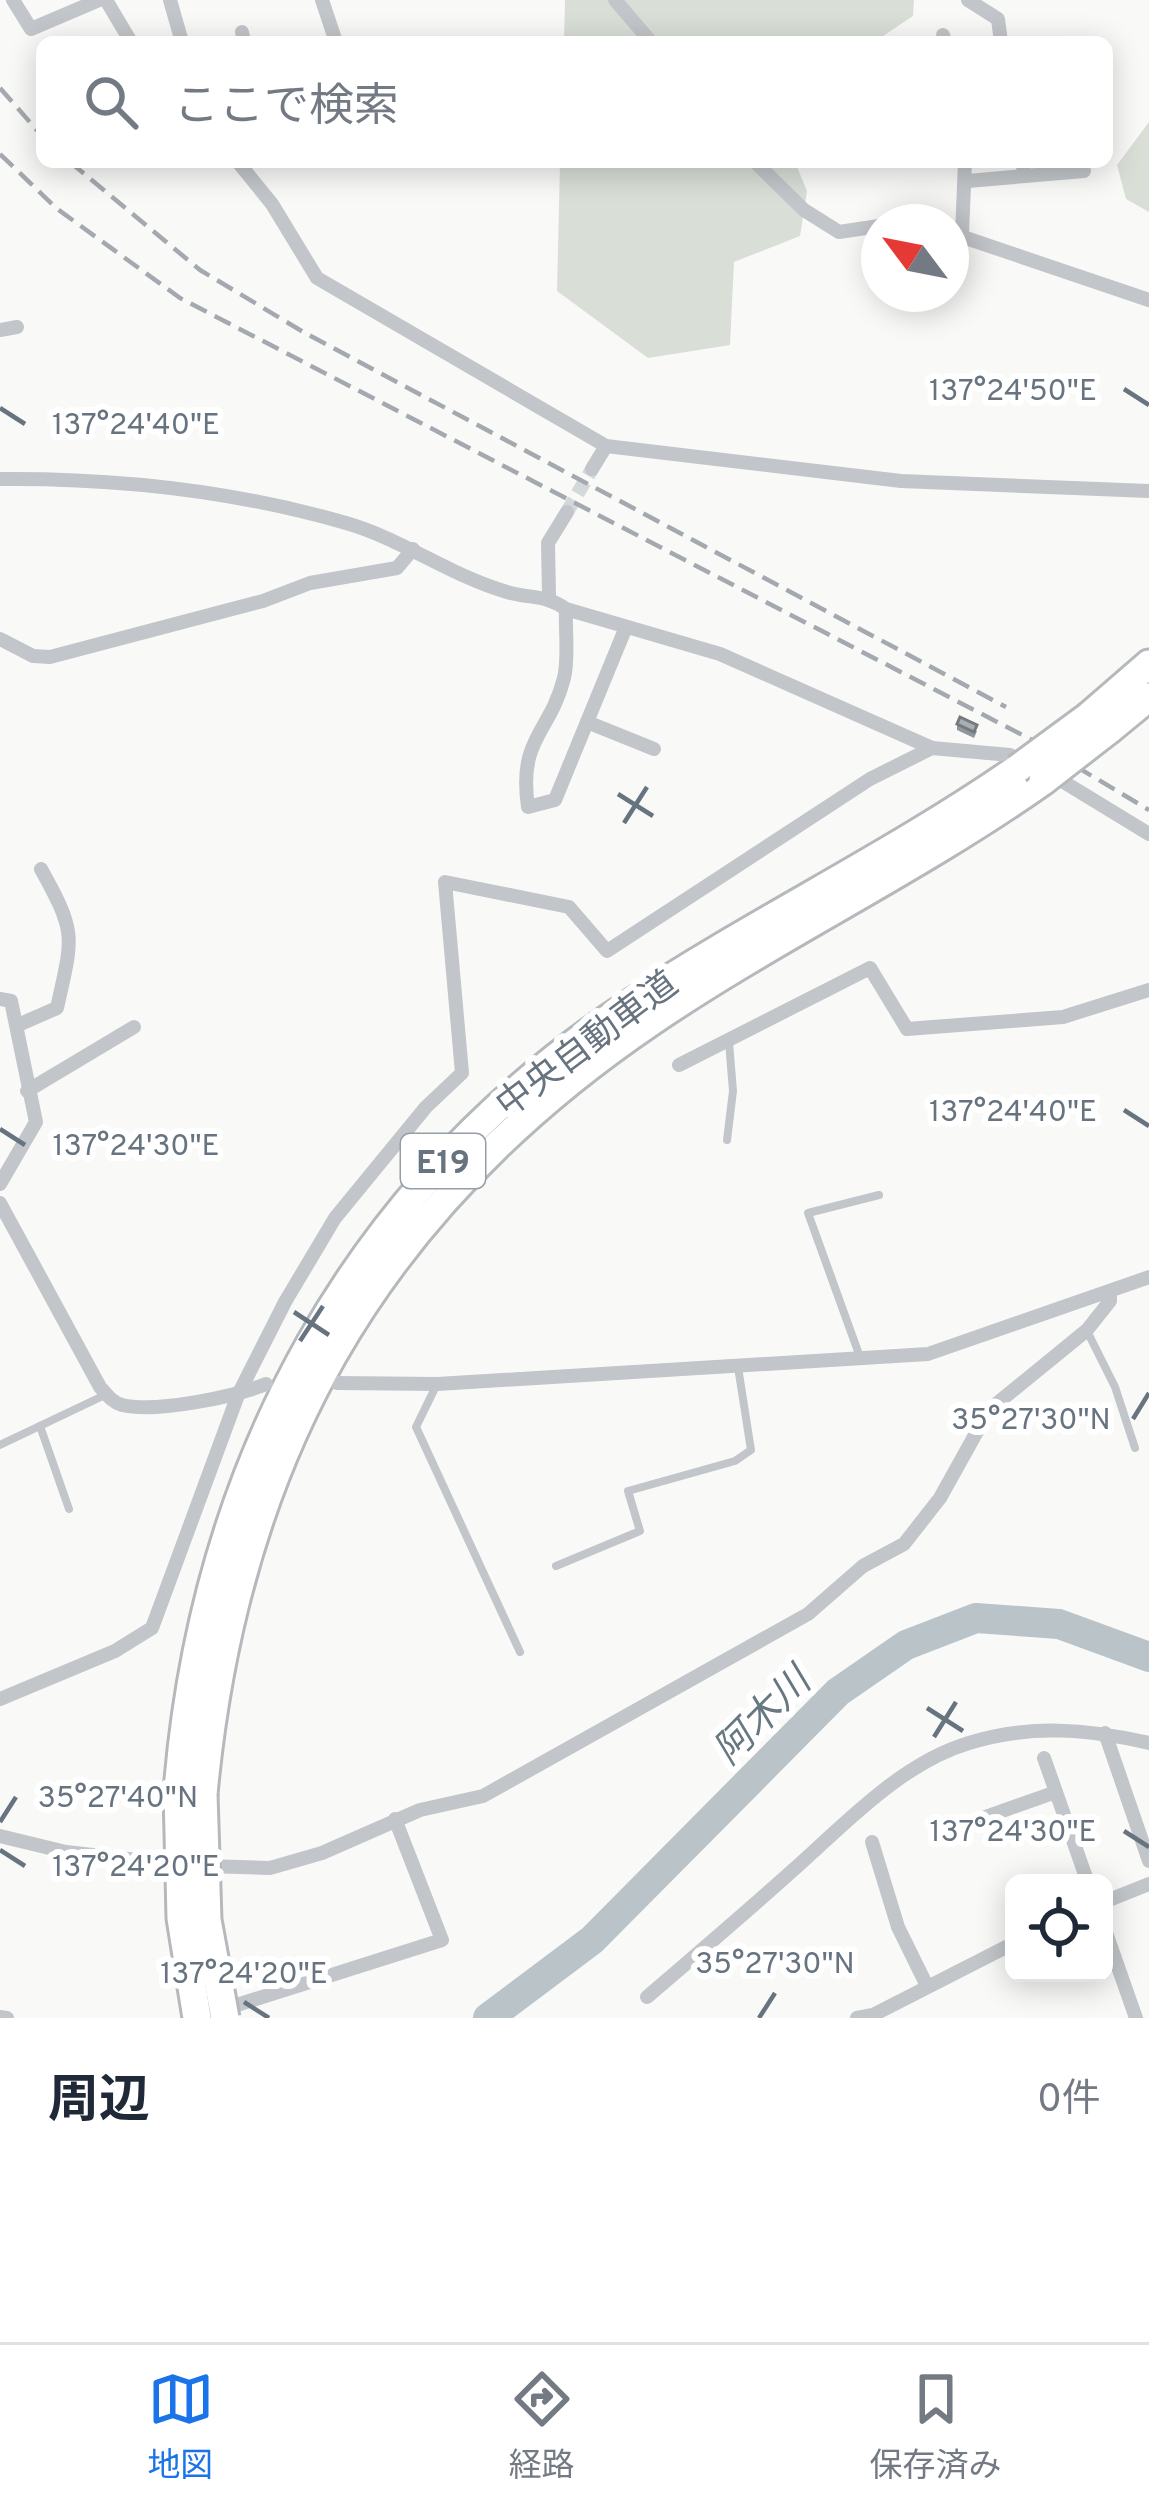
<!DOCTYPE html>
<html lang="ja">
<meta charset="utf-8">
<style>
:root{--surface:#fff;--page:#f6f6f7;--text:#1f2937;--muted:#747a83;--line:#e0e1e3;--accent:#1a73e8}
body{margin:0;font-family:Overpass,"Noto Sans JP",sans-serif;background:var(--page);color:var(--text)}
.controls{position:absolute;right:36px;bottom:36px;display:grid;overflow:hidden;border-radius:18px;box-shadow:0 6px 30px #0003}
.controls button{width:108px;height:108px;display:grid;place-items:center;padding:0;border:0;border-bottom:3px solid var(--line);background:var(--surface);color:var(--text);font:60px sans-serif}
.compass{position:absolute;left:861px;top:204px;width:108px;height:108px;border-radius:50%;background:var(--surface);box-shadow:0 6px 30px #0003;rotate:302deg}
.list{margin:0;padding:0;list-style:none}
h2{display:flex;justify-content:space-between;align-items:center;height:156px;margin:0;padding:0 48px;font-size:51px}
h2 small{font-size:39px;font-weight:400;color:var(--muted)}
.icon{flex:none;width:66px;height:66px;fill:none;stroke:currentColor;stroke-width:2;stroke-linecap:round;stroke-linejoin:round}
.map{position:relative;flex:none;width:1149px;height:2018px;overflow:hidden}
.search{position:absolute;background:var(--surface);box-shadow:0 6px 30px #0003;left:36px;right:36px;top:36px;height:132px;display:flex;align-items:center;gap:30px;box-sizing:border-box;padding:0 42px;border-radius:18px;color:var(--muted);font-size:45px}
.sheet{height:324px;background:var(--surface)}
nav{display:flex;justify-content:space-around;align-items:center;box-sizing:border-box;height:168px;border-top:3px solid var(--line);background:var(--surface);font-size:33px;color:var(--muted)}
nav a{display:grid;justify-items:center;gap:6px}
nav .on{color:var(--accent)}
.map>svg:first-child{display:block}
.green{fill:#d9ded7}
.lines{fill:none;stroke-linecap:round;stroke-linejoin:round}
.stream{stroke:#bac3c8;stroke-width:4.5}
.river{stroke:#bac3c8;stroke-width:30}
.minor-tunnel{stroke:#d4d8da;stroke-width:14;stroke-dasharray:14 7;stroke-linecap:butt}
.motorway-casing{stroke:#b5b9bc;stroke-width:33}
.service{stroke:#c2c5c9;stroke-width:8}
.minor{stroke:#c2c5c9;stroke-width:14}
.motorway{stroke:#fff;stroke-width:27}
.rail{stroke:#a4a9af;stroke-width:4.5;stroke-dasharray:18 9;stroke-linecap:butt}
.motorway-bridge-casing{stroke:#b5b9bc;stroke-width:33;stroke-linecap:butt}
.motorway-bridge{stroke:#fff;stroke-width:27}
.wall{fill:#90969b}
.building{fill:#a7aeb4;stroke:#757a7e;stroke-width:3}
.ticks{fill:none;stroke:#677480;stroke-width:4.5}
.labels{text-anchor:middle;stroke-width:12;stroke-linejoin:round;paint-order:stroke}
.shield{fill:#fff;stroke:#959ea6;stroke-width:3}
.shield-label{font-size:33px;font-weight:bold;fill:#677480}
.street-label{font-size:36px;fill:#677480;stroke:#fff}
.water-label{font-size:39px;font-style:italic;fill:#677880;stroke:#fff}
.ticks-label{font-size:30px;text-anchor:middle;fill:#677480;stroke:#fff;stroke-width:12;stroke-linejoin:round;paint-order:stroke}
</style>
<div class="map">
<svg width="1149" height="2018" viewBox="0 0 1149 2018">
<rect width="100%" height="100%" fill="#f9faf8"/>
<!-- green -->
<g class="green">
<path d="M 565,0 L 914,0 L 913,16 L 874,42 L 564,42 Z"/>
<path d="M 1149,122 L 1149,212 L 1126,199 L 1117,165 Z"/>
<path d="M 560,162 L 795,162 L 807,191 L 800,236 L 734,262 L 730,345 L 648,358 L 557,291 Z"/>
</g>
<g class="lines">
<!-- stream -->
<path class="stream" d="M 1142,1655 L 1149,1648"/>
<!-- river -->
<path class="river" d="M 488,2018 L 592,1940 L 838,1692 L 906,1645 L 976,1618 L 1059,1624 L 1149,1657"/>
<!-- minor-tunnel -->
<path class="minor-tunnel" d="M 567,512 L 592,469"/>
<!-- motorway casing -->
<g class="motorway-casing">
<g id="motorway">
<path d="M 1089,716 L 1149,664"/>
<path d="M 1110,729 L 1149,697"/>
<path d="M 178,1791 C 204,1465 354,1186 630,1004 C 756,921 893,855 1017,769"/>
<path d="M 203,1794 C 234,1461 370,1213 649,1023 C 777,936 917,870 1043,781"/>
</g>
</g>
<!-- service -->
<g class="service">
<path d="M 727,1140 L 733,1091 L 729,1042"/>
<path d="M 1087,1331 L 1115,1387 L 1135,1448"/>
<path d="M 860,1357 L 808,1213 L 879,1195"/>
<path d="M 436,1386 L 416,1427 L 520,1652"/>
<path d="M 40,1426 L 69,1509"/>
<path d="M 0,1445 L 105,1395"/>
<path d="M 556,1566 L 640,1531 L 628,1491 L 735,1461 L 751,1450 L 738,1367"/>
</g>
<!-- minor -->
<g class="minor">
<path d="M 13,0 L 31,29 L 99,0"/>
<path d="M 106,0 L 131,42"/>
<path d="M 170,0 L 182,42"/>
<path d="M 322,0 L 336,42"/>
<path d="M 615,0 L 651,42"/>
<path d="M 968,0 L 998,19 L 1001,42"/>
<path d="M 242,32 L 244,42"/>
<path d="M 943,35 L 945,42"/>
<path d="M 238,162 L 272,204 L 317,278 L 606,446 L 901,481 L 1149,491"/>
<path d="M 755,162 L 804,210 L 839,232 L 879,226"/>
<path d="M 1022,162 L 1025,176 L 1084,171"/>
<path d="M 968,181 L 1025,176"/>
<path d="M 951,233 L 1149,300"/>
<path d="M 962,234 L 965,162"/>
<path d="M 0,330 L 17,327"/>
<path d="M 592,469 L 606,446"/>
<path d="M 0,479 C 115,478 235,491 346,523 C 402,539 451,576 507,592 C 530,599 545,594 566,609 L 720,654 L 932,748 L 1010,755 L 1024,762"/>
<path d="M 549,596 L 548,543 L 567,512"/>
<path d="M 566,609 C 565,631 569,658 564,678 C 550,734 518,737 528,807 L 555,800 L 626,627"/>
<path d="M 0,639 L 33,656 L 50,657 L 263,601 L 310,583 L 397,568 L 413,549"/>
<path d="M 587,722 L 654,749"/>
<path d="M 1049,773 L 1149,834"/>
<path d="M 0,999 L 11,1001 L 36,1122 L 0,1184"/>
<path d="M 18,1025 L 57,1008 C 73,936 77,934 41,869"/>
<path d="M 679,1065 L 870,968 L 907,1029 L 1063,1017 L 1149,990"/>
<path d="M 27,1091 L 134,1027"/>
<path d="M 0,1203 L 100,1387 C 107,1395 112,1402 122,1405 C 156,1413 234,1397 266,1384"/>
<path d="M 337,1383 L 437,1384 L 928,1354 L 1149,1277"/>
<path d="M 0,1699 L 115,1651 L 152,1628 L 238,1395 L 285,1302 L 335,1218 L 426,1107 L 462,1073 L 445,882 L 569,907 L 607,951 L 870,779 L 932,748"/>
<path d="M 1105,1733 L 1149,1861"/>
<path d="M 1044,1758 L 1088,1883"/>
<path d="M 957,1827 L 1056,1792"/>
<path d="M 0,1836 L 66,1852 L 182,1865"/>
<path d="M 872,1842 L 898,1927 L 926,1984"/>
<path d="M 205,1866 L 270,1868 L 322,1853 L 420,1810 L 483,1796 L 808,1614 L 863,1566 L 904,1544 L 940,1498 L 989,1410 L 1087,1330 L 1110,1301 L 1110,1291"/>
<path d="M 1104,1902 L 1149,1884"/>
<path d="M 1104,1927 L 1136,2018"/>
<path d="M 647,1997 C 696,1955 744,1914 792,1871 C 844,1825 901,1763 969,1743 C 1030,1724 1088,1729 1149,1743"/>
<path d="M 221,2010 L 442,1940 L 395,1819"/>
<path d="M 0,2017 L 7,2018"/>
<path d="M 857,2018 L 873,2015 L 1014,1943"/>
</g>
<!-- motorway -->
<use href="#motorway" class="motorway"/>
<!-- rail -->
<g class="rail">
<path d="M 0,88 L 42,136"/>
<path d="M 0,154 L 56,208 L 180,298 L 1030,739 L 1149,810"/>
<path d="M 70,162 L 200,270 L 305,333 L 1006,707"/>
</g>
<!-- motorway-bridge casing -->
<g class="motorway-bridge-casing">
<g id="motorway-bridge">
<path d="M 1017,769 L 1089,716"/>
<path d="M 1043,781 L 1110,729"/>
<path d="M 178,1791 L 181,1918 L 197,2018"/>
<path d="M 203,1794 L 207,1920 L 225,2018"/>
</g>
</g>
<!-- motorway-bridge -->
<use href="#motorway-bridge" class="motorway-bridge"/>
</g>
<!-- wall -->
<path class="wall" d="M 957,724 L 977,731 L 974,738 L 957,730 Z"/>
<!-- building -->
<path class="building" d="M 960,717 L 977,725 L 974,732 L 957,724 Z"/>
<!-- ticks -->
<path class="ticks" d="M 1124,389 L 1149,405M 0,408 L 25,424M 618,794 L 653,816M 624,823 L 647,787M 1124,1110 L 1149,1126M 0,1129 L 25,1145M 294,1312 L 329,1335M 300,1341 L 323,1306M 1133,1419 L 1149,1393M 927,1708 L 963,1731M 934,1737 L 956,1702M 0,1822 L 16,1797M 1124,1831 L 1149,1847M 0,1850 L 25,1866M 244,2002 L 269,2018M 759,2018 L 775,1993"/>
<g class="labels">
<!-- shield labels -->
<rect class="shield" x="401" y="1134" width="84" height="54" rx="9"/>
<g class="shield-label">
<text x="443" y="1173">E19</text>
</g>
<!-- street labels -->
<g class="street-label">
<text transform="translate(586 1043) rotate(-37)" y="13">中央自動車道</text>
</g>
<!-- water labels -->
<g class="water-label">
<text transform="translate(761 1715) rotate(-45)" y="14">阿木川</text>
</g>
</g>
<g class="ticks-label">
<text x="1013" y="400">137°24'50"E</text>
<text x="136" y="434">137°24'40"E</text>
<text x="1013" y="1121">137°24'40"E</text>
<text x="136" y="1155">137°24'30"E</text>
<text x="1031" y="1429">35°27'30"N</text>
<text x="118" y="1807">35°27'40"N</text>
<text x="1013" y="1841">137°24'30"E</text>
<text x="136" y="1876">137°24'20"E</text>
<text x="775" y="1973">35°27'30"N</text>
<text x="244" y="1983">137°24'20"E</text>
</g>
</svg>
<div class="controls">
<button><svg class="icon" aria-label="locate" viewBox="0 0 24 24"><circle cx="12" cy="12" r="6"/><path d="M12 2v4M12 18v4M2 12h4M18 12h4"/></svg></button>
</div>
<svg class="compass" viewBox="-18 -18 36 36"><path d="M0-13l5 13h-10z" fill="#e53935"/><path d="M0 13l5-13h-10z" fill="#747a83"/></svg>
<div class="search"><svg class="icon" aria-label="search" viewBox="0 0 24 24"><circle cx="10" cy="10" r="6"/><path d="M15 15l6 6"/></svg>ここで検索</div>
</div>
<section class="sheet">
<h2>周辺<small>0件</small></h2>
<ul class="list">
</ul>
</section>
<nav>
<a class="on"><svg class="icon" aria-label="map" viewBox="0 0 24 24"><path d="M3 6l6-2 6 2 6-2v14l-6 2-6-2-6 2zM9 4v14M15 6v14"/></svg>地図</a>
<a><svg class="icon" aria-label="directions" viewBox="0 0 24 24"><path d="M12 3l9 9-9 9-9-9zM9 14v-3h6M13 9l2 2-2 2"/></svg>経路</a>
<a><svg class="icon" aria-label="saved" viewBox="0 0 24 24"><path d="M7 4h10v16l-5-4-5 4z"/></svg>保存済み</a>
</nav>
